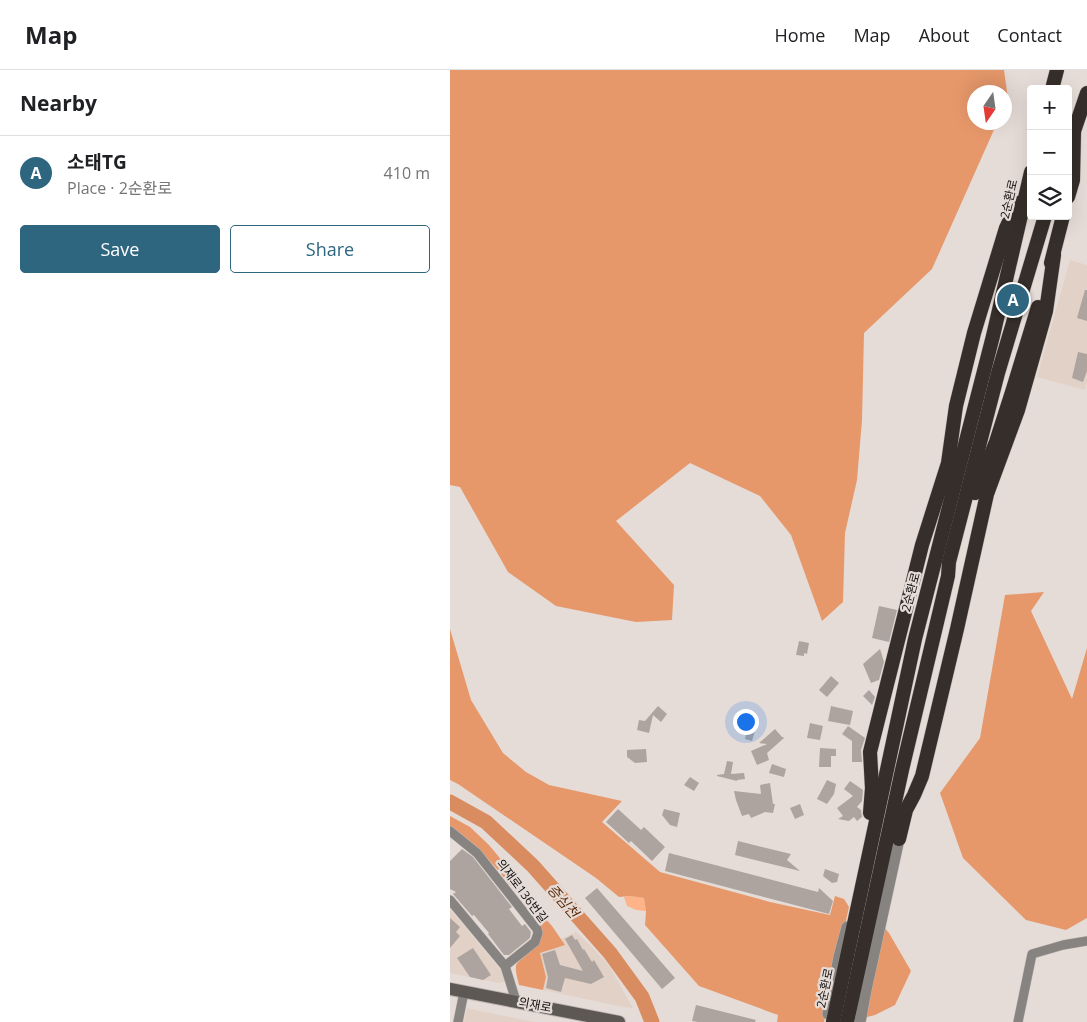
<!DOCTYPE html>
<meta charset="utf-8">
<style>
:root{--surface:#fff;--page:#f6f6f6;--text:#202124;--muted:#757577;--line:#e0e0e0;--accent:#2e6680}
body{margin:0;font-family:"Open Sans","Noto Sans KR",sans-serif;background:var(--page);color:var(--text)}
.controls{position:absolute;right:15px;top:15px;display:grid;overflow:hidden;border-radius:5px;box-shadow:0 5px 20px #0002}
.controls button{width:45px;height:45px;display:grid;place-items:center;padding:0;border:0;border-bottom:1px solid var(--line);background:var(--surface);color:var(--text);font:25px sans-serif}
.compass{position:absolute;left:517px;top:15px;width:45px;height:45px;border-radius:50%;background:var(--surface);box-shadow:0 5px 20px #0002;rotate:193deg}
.you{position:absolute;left:295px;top:651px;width:18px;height:18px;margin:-12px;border:4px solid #fff;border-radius:50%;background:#1a73e8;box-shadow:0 0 0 8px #1a73e833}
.badge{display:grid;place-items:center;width:32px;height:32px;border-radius:50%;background:var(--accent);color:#fff;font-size:16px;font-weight:700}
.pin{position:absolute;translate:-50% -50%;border:2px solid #fff;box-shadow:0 1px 5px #0006}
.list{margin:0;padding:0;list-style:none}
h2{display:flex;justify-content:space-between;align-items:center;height:65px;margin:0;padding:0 20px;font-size:21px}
h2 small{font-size:16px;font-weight:400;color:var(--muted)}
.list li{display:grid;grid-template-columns:32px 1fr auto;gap:15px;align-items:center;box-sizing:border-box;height:75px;padding:0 20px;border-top:1px solid var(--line)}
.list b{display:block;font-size:19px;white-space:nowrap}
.list p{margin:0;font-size:16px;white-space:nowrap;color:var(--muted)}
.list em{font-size:16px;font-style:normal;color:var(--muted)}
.actions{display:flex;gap:10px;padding:15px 20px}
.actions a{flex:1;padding:11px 0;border:1px solid var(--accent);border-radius:5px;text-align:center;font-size:18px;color:var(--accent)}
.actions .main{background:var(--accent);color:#fff}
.icon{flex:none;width:28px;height:28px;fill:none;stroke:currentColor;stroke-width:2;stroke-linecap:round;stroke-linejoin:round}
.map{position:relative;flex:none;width:637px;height:952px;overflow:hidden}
header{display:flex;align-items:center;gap:30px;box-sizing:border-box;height:70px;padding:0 25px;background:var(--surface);border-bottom:1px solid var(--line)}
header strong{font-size:24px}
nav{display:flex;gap:28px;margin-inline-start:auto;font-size:18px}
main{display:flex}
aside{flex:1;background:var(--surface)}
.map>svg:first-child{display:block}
.built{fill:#e2d1c7}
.green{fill:#feb388}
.forest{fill:#e6986a}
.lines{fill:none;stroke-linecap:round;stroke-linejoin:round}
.river{stroke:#d98c5f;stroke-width:15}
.building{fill:#ada49f}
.minor-casing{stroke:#c0b7b2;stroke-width:10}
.tertiary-casing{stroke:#c0b7b2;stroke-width:12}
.secondary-casing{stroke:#c0b7b2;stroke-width:14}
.trunk-casing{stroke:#c0b7b2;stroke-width:15}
.minor{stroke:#878380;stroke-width:9}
.tertiary{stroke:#878380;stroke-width:11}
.secondary{stroke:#5d5854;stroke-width:12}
.trunk{stroke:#352e2a;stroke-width:14}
.labels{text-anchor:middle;stroke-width:4.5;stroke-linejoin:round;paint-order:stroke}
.street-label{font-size:12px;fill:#110e0c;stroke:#e6dcd7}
.water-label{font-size:14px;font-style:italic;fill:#5e2c09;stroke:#e6dcd7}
</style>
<header>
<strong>Map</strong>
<nav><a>Home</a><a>Map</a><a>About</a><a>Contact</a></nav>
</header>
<main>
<aside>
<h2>Nearby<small></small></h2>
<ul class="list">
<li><span class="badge">A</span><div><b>소태TG</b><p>Place · 2순환로</p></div><em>410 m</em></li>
</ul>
<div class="actions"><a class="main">Save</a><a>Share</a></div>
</aside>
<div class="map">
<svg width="637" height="952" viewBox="0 0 637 952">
<rect width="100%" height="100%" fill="#e6dcd7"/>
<!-- built -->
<g class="built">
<path d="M 620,190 L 637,195 L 637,312 L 635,320 L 587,307 Z"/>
<path d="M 0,839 L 53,903 L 56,912 L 48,913 L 0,903 Z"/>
<path d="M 126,862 L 143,878 L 159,896 L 183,938 L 173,937 L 93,920 L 96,907 L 90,883 L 114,875 L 111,869 Z"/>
<path d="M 17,938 L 30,941 L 84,952 L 14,952 Z"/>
</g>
<!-- green -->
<path class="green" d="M 180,826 L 194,828 L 196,841 L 186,840 L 177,836 L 174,827 Z"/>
<!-- forest -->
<g class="forest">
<path d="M 0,0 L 554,0 L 558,29 L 555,36 L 554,22 L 524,22 L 524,52 L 547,53 L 482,199 L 414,263 L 412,350 L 407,410 L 395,463 L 393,532 L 372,551 L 341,465 L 310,426 L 240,393 L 166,451 L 224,515 L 222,550 L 186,552 L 106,536 L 58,502 L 10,417 L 0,415 Z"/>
<path d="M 594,522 L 581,541 L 622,629 L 637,578 L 637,848 L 616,860 L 576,850 L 513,788 L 490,723 L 530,668 L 555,525 Z"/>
<path d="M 0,559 L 21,630 L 53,683 L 76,702 L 99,715 L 172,731 L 152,752 L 210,802 L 320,832 L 380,845 L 385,826 L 394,829 L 399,837 L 374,952 L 327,952 L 328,945 L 249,916 L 195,855 L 196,841 L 194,828 L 180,826 L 169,827 L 146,808 L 8,714 L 0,710 Z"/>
<path d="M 0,746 L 20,757 L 39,775 L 69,811 L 75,821 L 75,833 C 52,806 31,775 0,757 Z"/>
<path d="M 86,838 L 102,856 L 115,875 L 90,883 L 96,907 L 93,920 L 69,915 C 68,910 65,901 66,896 C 67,892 71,890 74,887 C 94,869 98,865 82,841 Z"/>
<path d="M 433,856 L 439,863 L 461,901 L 445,935 L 425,945 L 413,948 Z"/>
</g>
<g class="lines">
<!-- river -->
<path class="river" d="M 0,732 L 36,752 L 83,796 L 160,883 L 192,927 L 202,952"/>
</g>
<!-- building -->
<g class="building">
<path d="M 635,220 L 637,220 L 637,251 L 627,248 Z"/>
<path d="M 628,282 L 637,284 L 637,301 L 633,312 L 622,308 Z"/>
<path d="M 429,536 L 447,540 L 439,572 L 422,568 Z"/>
<path d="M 349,571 L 359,573 L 357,584 L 354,583 L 354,586 L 346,585 Z"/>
<path d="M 430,579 L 434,592 L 429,610 L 421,613 L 413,594 Z"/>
<path d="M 381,606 L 389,613 L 377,627 L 369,620 Z"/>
<path d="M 419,620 L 425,627 L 422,635 L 413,626 Z"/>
<path d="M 208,636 L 217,644 L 211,652 L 203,645 L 199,663 L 187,660 L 189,650 L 195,651 Z"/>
<path d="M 381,636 L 403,641 L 400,655 L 378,651 Z"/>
<path d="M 360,653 L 373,656 L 370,670 L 357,668 Z"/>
<path d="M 298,655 L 306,657 L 302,671 L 295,669 Z"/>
<path d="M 398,656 L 415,668 L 411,680 L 412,692 L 402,692 L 402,671 L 392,664 Z"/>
<path d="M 325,659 L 332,667 L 333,667 L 334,668 L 317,683 L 319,690 L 307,695 L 301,681 L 317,674 L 309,673 Z"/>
<path d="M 370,678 L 386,679 L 386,686 L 381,686 L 381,697 L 369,697 Z"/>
<path d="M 196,679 L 197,692 L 185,693 L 177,687 L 177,680 Z"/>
<path d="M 277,691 L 283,692 L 281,704 L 294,703 L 295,709 L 287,710 L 287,711 L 267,706 L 267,705 L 274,704 Z"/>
<path d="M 322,694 L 336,699 L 334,707 L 319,703 Z"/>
<path d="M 240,707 L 249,713 L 244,721 L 234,715 Z"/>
<path d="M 377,710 L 386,714 L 384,724 L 377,734 L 367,729 Z"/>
<path d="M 400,711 L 413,720 L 412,731 L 407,737 L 411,740 L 412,747 L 407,751 L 404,747 L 399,751 L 388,749 L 393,746 L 387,738 L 403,726 L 394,719 Z"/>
<path d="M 320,713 L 323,734 L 325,734 L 323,743 L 315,742 L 301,748 L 299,744 L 292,746 L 286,730 L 284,721 L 311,724 L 310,715 Z"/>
<path d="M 350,734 L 354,745 L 345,749 L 340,738 Z"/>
<path d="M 168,739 L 191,760 L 194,757 L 215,777 L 202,791 L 181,771 L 179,773 L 156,752 Z"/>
<path d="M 214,739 L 230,743 L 227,757 L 220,755 L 212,745 Z"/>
<path d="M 288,771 L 341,784 L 337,790 L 350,801 L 285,785 Z"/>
<path d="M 12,779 L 23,787 L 62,837 L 59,839 L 72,856 L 75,854 L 81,862 L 80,868 L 59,885 L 54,885 L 38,864 L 39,863 L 24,845 L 22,846 L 3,824 L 6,822 L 0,819 L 0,791 Z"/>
<path d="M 219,783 L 368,822 L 369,818 L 383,831 L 379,844 L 215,801 Z"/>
<path d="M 375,799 L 389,804 L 387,812 L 382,813 L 373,806 Z"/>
<path d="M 147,818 L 225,908 L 212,919 L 135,828 Z"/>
<path d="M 0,848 L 10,857 L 6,862 L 10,866 L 0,878 Z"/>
<path d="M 122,865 L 125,870 L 127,869 L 133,880 L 134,879 L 142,892 L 144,890 L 154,907 L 141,914 L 115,908 L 111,922 L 96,918 L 98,907 L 92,884 L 105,880 L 110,895 L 133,901 L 115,869 Z"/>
<path d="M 23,878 L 41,905 L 33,910 L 20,907 L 7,888 Z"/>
<path d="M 246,935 L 306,950 L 305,952 L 248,952 L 242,951 Z"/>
</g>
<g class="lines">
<!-- minor casing -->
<g class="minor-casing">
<g id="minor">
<path d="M 0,761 L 27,783 L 87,859 L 88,863 L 85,872 L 55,896"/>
<path d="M 0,830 L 55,896 L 66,931"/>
<path d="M 8,952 L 14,922"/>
<path d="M 568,952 L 582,884 L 613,875 L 637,871"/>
</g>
</g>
<!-- tertiary casing -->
<g class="tertiary-casing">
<g id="tertiary">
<path d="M 378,944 L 389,887 L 397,857"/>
<path d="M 410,952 L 416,920 L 449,769"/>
</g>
</g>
<!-- secondary casing -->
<g class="secondary-casing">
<path id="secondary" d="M 0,919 L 169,952"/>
</g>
<!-- trunk casing -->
<g class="trunk-casing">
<g id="trunk">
<path d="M 602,19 L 607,0"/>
<path d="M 621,70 L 637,23"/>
<path d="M 618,127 L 623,110 L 624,61"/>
<path d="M 601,193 L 613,146"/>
<path d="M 525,423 L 546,372 L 563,319 L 588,237"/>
<path d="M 420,743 L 422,718 L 420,682 L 472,475 L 498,393 L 506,336 L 524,263 L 556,158 L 568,133"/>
<path d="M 449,769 L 456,740 L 464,725 L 472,706 L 507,559 L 537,424 L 568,340 L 596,241 L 604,185"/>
<path d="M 383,952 L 465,569 L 543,266 L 581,102"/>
<path d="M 397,952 L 452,700 L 498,506 L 499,492 L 548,303 L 595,146"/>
</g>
</g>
<!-- minor -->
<use href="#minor" class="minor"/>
<!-- tertiary -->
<use href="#tertiary" class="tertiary"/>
<!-- secondary -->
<use href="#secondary" class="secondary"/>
<!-- trunk -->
<use href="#trunk" class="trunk"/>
</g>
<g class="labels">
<!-- street labels -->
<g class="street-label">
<text transform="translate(559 129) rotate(-77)" y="4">2순환로</text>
<text transform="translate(461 522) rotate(-75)" y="4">2순환로</text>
<text transform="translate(72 821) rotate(53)" y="4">의재로136번길</text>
<text transform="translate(375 918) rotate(-78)" y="4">2순환로</text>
<text transform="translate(85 935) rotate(11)" y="4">의재로</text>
</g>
<!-- water labels -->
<g class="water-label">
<text transform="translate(113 831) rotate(49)" y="5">증심천</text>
</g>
</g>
</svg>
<div class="controls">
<button>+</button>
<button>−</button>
<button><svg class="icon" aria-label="layers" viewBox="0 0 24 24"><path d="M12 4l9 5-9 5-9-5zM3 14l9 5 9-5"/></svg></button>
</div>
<svg class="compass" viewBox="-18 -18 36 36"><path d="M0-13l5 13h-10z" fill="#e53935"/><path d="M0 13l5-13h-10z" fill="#757577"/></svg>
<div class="you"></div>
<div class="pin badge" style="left:563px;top:230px">A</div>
</div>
</main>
